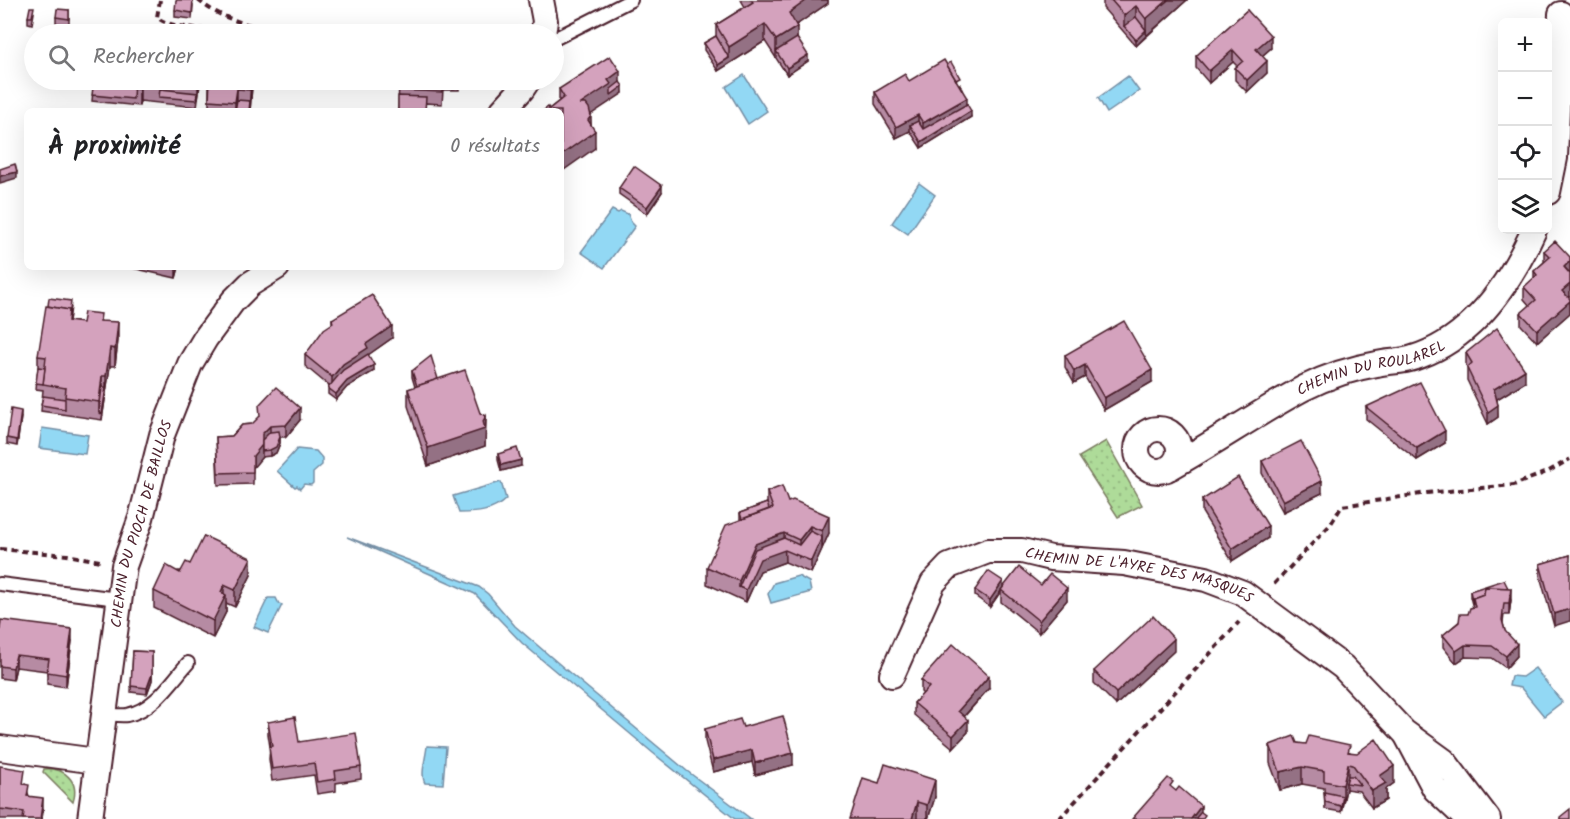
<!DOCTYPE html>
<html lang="fr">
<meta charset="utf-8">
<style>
:root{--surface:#fff;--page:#f6f6f6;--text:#202124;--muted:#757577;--line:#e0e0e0}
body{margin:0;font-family:Kalam,sans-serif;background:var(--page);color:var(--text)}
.controls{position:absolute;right:18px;top:18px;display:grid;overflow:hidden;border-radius:9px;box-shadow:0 6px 24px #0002}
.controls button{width:54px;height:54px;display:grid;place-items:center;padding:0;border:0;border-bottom:2px solid var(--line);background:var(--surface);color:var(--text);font:30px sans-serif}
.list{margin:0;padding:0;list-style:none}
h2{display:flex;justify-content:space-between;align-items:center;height:78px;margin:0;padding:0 24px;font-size:26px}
h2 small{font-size:20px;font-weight:400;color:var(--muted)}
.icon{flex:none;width:33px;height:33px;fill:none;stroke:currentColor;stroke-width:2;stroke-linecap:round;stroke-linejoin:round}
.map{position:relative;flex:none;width:1570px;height:819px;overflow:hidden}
.search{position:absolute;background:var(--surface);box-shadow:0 6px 24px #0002;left:24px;top:24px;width:540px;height:66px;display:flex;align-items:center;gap:15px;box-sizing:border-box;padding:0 21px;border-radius:33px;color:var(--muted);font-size:22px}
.panel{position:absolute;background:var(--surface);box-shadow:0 6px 24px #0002;left:24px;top:108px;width:540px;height:162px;border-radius:9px}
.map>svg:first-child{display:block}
.grass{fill:url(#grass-dots);stroke:#7c7d62;stroke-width:1.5}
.water{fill:#92d8f4;stroke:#758ea4;stroke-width:1.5}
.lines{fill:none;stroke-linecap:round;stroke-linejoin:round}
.lane-casing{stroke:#4a1f2b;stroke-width:16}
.street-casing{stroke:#4a1f2b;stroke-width:28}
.path{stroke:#4a1f2b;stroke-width:4;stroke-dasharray:6 4.5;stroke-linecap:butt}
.lane{stroke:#fff;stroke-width:12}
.street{stroke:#fff;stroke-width:24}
.wall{fill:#b68ba3;stroke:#4a1f2b;stroke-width:1.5}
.shaded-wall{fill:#947184;stroke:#4a1f2b;stroke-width:1.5}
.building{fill:#d4a2bd;stroke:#4a1f2b;stroke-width:1.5}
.labels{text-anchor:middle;stroke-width:5;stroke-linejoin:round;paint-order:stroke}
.street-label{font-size:15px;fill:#4a1f2b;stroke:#fff}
</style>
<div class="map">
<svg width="1570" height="819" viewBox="0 0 1570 819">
<defs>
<pattern id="grass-dots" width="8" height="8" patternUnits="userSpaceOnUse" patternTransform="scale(1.5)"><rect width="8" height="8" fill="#aedb99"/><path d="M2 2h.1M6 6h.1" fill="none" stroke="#97bc84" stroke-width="1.8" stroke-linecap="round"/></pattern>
</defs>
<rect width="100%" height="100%" fill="#fff"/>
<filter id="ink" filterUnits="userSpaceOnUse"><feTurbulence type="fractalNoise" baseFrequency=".0167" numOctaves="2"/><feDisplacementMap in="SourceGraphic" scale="12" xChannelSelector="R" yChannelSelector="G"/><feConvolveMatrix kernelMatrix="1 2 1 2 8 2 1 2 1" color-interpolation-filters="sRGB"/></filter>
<g filter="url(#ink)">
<!-- grass -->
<g class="grass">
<path d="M 1106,441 L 1142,505 L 1118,517 L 1079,457 Z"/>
<path d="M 44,769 C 64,767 80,781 73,802 L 43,772 Z"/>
</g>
<!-- water -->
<g class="water">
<path d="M 744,75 L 767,111 L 748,124 L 726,87 Z"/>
<path d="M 1128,76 L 1139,91 L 1107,113 L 1098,98 Z"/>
<path d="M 919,183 L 935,195 L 908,234 L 892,223 Z"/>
<path d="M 612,210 L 618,213 L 621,211 L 628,214 L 631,222 L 635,226 L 604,268 L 581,252 Z"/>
<path d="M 42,428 L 88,435 L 85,454 L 39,448 Z"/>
<path d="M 297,449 L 316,451 L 322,458 L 322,465 L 313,473 L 313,483 L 311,485 L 304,484 L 300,489 L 297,486 L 295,487 L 277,471 Z"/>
<path d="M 501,482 L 506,499 C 493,512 477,513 459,513 L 453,496 Z"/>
<path d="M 347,537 L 479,587 L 488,594 L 515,626 L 565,669 L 687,771 L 751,819 L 735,819 L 653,753 L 522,643 L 475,594 Z"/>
<path d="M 798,576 L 809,582 L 811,592 L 771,603 L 768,594 L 774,583 Z"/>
<path d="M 268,598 L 276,598 L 279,604 L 282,605 L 268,633 L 254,627 Z"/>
<path d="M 1535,668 L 1562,702 L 1544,716 L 1521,688 L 1509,686 L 1511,676 L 1522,677 Z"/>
<path d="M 427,746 L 446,747 L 443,784 L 425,783 C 420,775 426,757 427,746 Z"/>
</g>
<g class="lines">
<!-- lane casing -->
<g class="lane-casing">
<g id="lane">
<path d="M 283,32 L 402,34"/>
<path d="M 554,39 L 631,0"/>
<path d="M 0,584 L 118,599"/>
<path d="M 103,714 C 110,714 119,716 127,715 C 154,710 171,682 188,663"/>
</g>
</g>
<!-- street casing -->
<g class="street-casing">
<g id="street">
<path d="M 541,0 L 545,21 L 543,34"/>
<path d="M 502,111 L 522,89 L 528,80"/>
<path d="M 1548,192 L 1555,158 L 1561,14"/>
<circle cx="1158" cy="450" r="21"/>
<path id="s1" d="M 1171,467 C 1216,442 1259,412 1304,388 C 1326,377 1353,368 1377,364 C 1389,361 1402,362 1413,358 C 1472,340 1510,283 1534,230"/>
<path id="s2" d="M 892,675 L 933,583 L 949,566 L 988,551 L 1022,551 L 1051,558 L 1124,563 L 1206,579 L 1243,593 L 1343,667 L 1404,732 L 1444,761 L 1488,819"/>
<path d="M 1407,736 L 1435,789 L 1467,819"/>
<path d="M 0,748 L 96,761"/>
<path id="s3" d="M 90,819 L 124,566 L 141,518 L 162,435 L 190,364 L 205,339 L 233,301 L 250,284 L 277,267"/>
</g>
</g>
<!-- path -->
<g class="path">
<path d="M 160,0 L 157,17 C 171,32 242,30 265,31"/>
<path d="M 198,0 C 218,17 241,23 266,29"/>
<path d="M 0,549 L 67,555 L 100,561"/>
<path d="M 1274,584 L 1330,525 L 1342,506 L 1427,493 L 1514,485 L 1549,471 L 1570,459"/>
<path d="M 1059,819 L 1239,622"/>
</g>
<!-- lane -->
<use href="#lane" class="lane"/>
<!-- street -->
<use href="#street" class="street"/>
</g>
<!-- wall -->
<g class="wall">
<path d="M 741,0 L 828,0 L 828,3 L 796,25 L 797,38 L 808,61 L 787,75 L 765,41 L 718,71 L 704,50 L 704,43 L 716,36 L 716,25 L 745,7 Z"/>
<path d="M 1103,0 L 1187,0 L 1136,46 L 1103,8 Z"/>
<path d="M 193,6 L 192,19 L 175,17 L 175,10 Z"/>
<path d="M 69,10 L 69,25 L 56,23 L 56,17 Z"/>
<path d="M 1247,10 L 1271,48 L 1262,56 L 1267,73 L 1247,92 L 1235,80 L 1235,68 L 1237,66 L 1233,62 L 1209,83 L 1196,68 L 1196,56 Z"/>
<path d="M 34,13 L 32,24 L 28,23 L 28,17 Z"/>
<path d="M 94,80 L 255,80 L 255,86 L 252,86 L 250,111 L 209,111 L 209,85 L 200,84 L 197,107 L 140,101 L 139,106 L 92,101 Z"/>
<path d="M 399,80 L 459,80 L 459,90 L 443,90 L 442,104 L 426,103 L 398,111 Z"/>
<path d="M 909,81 L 960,84 L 971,117 L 921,148 L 910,131 L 896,138 L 875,104 L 875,92 Z"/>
<path d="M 620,82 L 623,93 L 590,114 L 591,125 L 595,148 L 549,109 L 559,101 L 559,89 Z"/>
<path d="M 619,188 L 662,192 L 647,214 L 619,194 Z"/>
<path d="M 1544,251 L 1570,257 L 1570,296 L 1569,297 L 1570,299 L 1570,313 L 1537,342 L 1521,325 L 1521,313 L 1530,306 L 1524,299 L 1524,287 L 1534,279 L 1534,271 L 1544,262 Z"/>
<path d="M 128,267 L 179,267 L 176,278 Z"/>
<path d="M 71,307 L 69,321 L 82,323 L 101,321 L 118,340 L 115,366 L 110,366 L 102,420 L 41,411 L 43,390 L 36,389 L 38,367 L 38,356 Z"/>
<path d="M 332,319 L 392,338 L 368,355 L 374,371 L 347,387 L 336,400 L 328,394 L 328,388 L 329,386 L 305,366 L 305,355 L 332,324 Z"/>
<path d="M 1466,353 L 1525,382 L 1497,399 L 1498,417 L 1488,424 L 1467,380 L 1467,367 L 1466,365 Z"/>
<path d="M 1065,355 L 1152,382 L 1104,410 L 1085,377 L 1074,383 L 1065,367 Z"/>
<path d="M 412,371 L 438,379 L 480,413 L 486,416 L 485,446 L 428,466 L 408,406 L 408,389 L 415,387 L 412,377 Z"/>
<path d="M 1366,407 L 1445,443 L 1417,460 L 1366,419 Z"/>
<path d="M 21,417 L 17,446 L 7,444 L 7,438 Z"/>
<path d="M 300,420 L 286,437 L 280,437 L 280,443 L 276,453 L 270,456 L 262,457 L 253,467 L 253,484 L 218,485 L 216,437 L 232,436 L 242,425 Z"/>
<path d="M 498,454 L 521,466 L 501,471 L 498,460 Z"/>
<path d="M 1262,461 L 1322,493 L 1283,512 L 1262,473 Z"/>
<path d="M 767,492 L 788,502 L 829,533 L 811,573 L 785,562 L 760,571 L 746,602 L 707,584 L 707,567 L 740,520 L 740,513 L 767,503 Z"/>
<path d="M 1202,500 L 1268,538 L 1232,561 L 1202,512 Z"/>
<path d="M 1570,555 L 1554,626 L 1540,576 L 1540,564 Z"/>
<path d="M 190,564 L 251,575 L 235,607 L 226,603 L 226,612 L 213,638 L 154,608 L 154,591 L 178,571 L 181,571 Z"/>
<path d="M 1041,585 L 1067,600 L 1039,633 L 1001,602 L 1001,591 L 990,607 L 975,596 L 975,590 L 1003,587 Z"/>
<path d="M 1470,591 L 1511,600 L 1509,615 L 1504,615 L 1503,623 L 1505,631 L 1517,656 L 1506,668 L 1492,658 L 1465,657 L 1456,663 L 1443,647 L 1443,635 L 1468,614 L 1473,608 L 1470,597 Z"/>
<path d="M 0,630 L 72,641 L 66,687 L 47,684 L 47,671 L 16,667 L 13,680 L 0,678 Z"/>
<path d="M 133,651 L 152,652 L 152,680 L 147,694 L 131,692 Z"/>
<path d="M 1174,651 L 1116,705 L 1094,683 L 1094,671 Z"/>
<path d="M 921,680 L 989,688 L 964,717 L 968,732 L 953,748 L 914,715 L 914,703 L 923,694 L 921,692 Z"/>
<path d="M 268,722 L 299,742 L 361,767 L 361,779 L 336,783 L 336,791 L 317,794 L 314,775 L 272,781 L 269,759 L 270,747 L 268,734 Z"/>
<path d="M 743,727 L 793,765 L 755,775 L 752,762 L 713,772 L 705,741 L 705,729 Z"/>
<path d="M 1297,743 L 1350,752 L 1394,783 L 1386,789 L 1386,800 L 1372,808 L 1359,791 L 1346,789 L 1341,812 L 1325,809 L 1324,788 L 1302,784 L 1280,790 L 1270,763 L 1270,745 Z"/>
<path d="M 0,769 L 25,784 L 29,796 L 43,810 L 42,819 L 0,819 Z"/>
<path d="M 935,797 L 928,819 L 850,819 Z"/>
</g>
<!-- shaded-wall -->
<g class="shaded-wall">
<path d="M 807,0 L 828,0 L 828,3 L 789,30 L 789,13 Z"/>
<path d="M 1168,0 L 1187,0 L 1146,36 L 1146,19 Z"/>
<path d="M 1136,6 L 1136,24 L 1124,26 L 1124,15 Z"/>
<path d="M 765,24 L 765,41 L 718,71 L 718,65 L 729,58 L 729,47 Z"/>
<path d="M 797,27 L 797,44 L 776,51 L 776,57 L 776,40 Z"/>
<path d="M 1146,30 L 1146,36 L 1136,46 L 1136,40 Z"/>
<path d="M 1271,36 L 1271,48 L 1256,61 L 1256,49 Z"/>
<path d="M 1233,50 L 1233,62 L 1209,83 L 1209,71 Z"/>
<path d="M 808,55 L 808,61 L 787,75 L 787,68 Z"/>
<path d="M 1267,61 L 1267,73 L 1247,92 L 1247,80 Z"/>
<path d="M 620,71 L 620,88 L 623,86 L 623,93 L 581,121 L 581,104 L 608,80 Z"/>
<path d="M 198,80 L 200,80 L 200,84 L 198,99 Z"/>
<path d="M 251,80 L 252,80 L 252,86 L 250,111 L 249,111 Z"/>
<path d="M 140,84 L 140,101 L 139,106 L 139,88 Z"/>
<path d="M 237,89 L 237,106 L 235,111 L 235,102 Z"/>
<path d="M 967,98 L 967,110 L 923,135 L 923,123 Z"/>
<path d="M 971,111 L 971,117 L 921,148 L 921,142 Z"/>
<path d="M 918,115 L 918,127 L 910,125 L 910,131 L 896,138 L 896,127 Z"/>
<path d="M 591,116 L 591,133 L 595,131 L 595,148 L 561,172 L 561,155 Z"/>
<path d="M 17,172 L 17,178 L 0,183 L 0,176 Z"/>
<path d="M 662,186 L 662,192 L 647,214 L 647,207 Z"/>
<path d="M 1570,261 L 1570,273 L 1564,267 Z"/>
<path d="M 176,267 L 179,267 L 176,278 Z"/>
<path d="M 1570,284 L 1570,296 L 1562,303 L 1562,291 Z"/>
<path d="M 1570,301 L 1570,313 L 1537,342 L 1537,330 Z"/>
<path d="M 118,322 L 118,340 L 115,366 L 115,349 Z"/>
<path d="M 392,326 L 392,338 L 368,355 L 332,389 L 332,377 L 343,364 L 366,344 Z"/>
<path d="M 110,348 L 110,366 L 102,420 L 106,387 L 106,376 Z"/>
<path d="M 374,365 L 374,371 L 347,387 L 336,400 L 336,394 L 347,381 Z"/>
<path d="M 1085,365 L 1085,377 L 1074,383 L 1074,371 Z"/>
<path d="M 1152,370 L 1152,382 L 1104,410 L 1104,398 Z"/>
<path d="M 1525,370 L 1525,382 L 1494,401 L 1494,389 Z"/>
<path d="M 102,376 L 102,393 L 99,413 L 99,402 Z"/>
<path d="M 1498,405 L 1498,417 L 1488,424 L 1488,412 Z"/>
<path d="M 300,408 L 300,420 L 286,437 L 286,425 Z"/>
<path d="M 21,411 L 21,417 L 17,446 L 17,440 Z"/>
<path d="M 486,416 L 485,446 L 428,466 L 428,448 L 483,421 Z"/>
<path d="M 270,426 L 270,438 L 262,446 L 262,457 L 253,468 L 253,456 L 262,434 Z"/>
<path d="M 1445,431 L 1445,443 L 1417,460 L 1417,448 Z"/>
<path d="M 280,437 L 280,443 L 276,453 L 270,456 L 270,450 Z"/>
<path d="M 521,460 L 521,466 L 501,471 L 501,465 Z"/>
<path d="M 1322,481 L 1322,493 L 1283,512 L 1283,501 Z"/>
<path d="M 829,516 L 829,533 L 822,549 L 822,531 Z"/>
<path d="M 810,526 L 810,543 L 799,557 L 799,540 Z"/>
<path d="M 1268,526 L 1268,538 L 1232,561 L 1232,549 Z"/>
<path d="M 784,533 L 785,562 L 760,571 L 746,602 L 746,590 L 739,587 L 739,581 L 755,544 Z"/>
<path d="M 822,537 L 822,549 L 811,573 L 811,561 Z"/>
<path d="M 251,558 L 251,575 L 235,607 L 235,590 Z"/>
<path d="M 1003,581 L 1003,588 L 990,607 L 990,600 Z"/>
<path d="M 224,585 L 224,599 L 226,595 L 226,612 L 213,638 L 213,621 L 221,592 Z"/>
<path d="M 1067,588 L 1067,600 L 1039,633 L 1039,621 Z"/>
<path d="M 1511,588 L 1511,600 L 1509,615 L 1509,603 Z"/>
<path d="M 1570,609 L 1570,621 L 1554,626 L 1554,614 Z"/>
<path d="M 72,629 L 72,641 L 66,687 L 66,675 Z"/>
<path d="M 1174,639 L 1174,651 L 1116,705 L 1116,693 Z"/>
<path d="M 1517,644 L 1517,656 L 1506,668 L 1506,656 Z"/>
<path d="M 1465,645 L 1465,657 L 1456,663 L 1456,651 Z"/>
<path d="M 16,655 L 16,667 L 13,680 L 13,668 Z"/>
<path d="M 152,674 L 152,680 L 147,694 L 147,688 Z"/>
<path d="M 989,676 L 989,688 L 958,723 L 958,711 Z"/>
<path d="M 968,720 L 968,732 L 953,748 L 953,736 Z"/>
<path d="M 752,750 L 752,762 L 713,772 L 713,760 Z"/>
<path d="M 793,753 L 793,765 L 755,775 L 755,763 Z"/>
<path d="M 1348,764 L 1348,782 L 1346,783 L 1346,789 L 1341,812 L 1341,806 L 1343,796 L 1343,785 Z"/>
<path d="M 1394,766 L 1394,783 L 1386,789 L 1386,800 L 1372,808 L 1372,791 L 1380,776 Z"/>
<path d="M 1302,767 L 1302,784 L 1280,790 L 1280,772 Z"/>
<path d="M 935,780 L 935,797 L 928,819 L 927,819 L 927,805 Z"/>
<path d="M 43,798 L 43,810 L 42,819 L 40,819 Z"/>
<path d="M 917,802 L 917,819 L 912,819 Z"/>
<path d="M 1201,806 L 1201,818 L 1200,819 L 1191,819 Z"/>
</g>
<!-- building -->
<g class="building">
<path d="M 176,0 L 193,0 L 192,13 L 175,10 Z"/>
<path d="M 751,0 L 807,0 L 789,13 L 797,27 L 776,40 L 765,24 L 729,47 L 716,25 L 753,2 Z"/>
<path d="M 1111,0 L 1168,0 L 1146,19 L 1136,6 L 1124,15 Z"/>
<path d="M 30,7 L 34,7 L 32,17 L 28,17 Z"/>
<path d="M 57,9 L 69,10 L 69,19 L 56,17 Z"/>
<path d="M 1247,10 L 1271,36 L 1256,49 L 1267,61 L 1247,80 L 1235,68 L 1243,61 L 1233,50 L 1209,71 L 1196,56 Z"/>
<path d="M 1136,17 L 1146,30 L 1136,40 L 1124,26 Z"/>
<path d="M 716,36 L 729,58 L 718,65 L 704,43 Z"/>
<path d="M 797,38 L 808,55 L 787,68 L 776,51 Z"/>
<path d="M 610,56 L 620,71 L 608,80 L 611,84 L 581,104 L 586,104 L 589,108 L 591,116 L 588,120 L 595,131 L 561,155 L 561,111 L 543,111 L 548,107 L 549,109 L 564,97 L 559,89 Z"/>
<path d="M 944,60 L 967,98 L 923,123 L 918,115 L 896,127 L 875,92 L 905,74 L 909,81 Z"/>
<path d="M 951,62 L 960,78 L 956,80 L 947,65 Z"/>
<path d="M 94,80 L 134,80 L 133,99 L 92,95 Z"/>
<path d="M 134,80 L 160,80 L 159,86 L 140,84 L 139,88 L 133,88 Z"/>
<path d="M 178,80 L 198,80 L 198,81 Z"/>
<path d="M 210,80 L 251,80 L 250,90 L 237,89 L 235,102 L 209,100 Z"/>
<path d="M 399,80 L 443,80 L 442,92 L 398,90 Z"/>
<path d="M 620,82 L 623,86 L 611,95 L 611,89 Z"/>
<path d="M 160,89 L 198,93 L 197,100 L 159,97 Z"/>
<path d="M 398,96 L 426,97 L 425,111 L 398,111 Z"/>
<path d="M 237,100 L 250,101 L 249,111 L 235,111 Z"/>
<path d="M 967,104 L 971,111 L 921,142 L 910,125 L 918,121 L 923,129 Z"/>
<path d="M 15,164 L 17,172 L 0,176 L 0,169 Z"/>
<path d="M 634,166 L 662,186 L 647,207 L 619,188 Z"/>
<path d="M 1555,241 L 1570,257 L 1570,261 L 1564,267 L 1570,274 L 1570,284 L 1562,291 L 1570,299 L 1570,301 L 1537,330 L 1521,313 L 1536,300 L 1524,287 L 1537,275 L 1534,271 L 1550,257 L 1544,251 Z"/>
<path d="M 372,295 L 392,326 L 366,344 L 368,348 L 343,364 L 332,377 L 305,355 L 324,329 L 333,323 L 332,319 Z"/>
<path d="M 49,298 L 71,301 L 69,321 L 69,310 L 48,306 Z"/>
<path d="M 46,306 L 69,310 L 68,321 L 82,323 L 84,312 L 101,314 L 100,321 L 118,322 L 115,349 L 110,348 L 106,376 L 102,376 L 99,402 L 65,397 L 66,388 L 43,384 L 46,357 L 38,356 Z"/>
<path d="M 1124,321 L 1152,370 L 1104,398 L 1085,365 L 1074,371 L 1065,355 Z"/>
<path d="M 1497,328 L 1525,370 L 1494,389 L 1498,405 L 1488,412 L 1467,368 L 1472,363 L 1466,353 Z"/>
<path d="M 368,354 L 374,365 L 347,381 L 336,394 L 328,388 L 343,370 Z"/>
<path d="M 431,356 L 438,379 L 417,386 L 412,371 Z"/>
<path d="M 38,367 L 45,368 L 43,384 L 36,383 Z"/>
<path d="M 465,370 L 480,413 L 486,416 L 483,421 L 485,429 L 428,448 L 408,389 Z"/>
<path d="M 1420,382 L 1445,431 L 1417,448 L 1366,407 Z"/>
<path d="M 102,387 L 106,387 L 102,414 L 99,413 Z"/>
<path d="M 276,387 L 300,408 L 286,425 L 270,426 L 262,434 L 262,445 L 253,456 L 253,472 L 218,473 L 216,437 L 232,436 L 242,425 L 252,424 L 260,416 L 259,405 Z"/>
<path d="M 43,396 L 65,399 L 65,409 L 41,405 Z"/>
<path d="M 11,409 L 21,411 L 17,440 L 7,438 Z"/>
<path d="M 279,431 L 280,437 L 276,447 L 270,450 L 262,451 L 262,440 L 270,432 Z"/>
<path d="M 1301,441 L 1322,481 L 1283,501 L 1262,461 Z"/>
<path d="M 517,448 L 521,460 L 501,465 L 498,454 Z"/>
<path d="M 1238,477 L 1268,526 L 1232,549 L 1202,500 Z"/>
<path d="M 782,486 L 788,502 L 793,500 L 829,516 L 822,531 L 810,526 L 799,540 L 784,533 L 755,544 L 739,581 L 707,567 L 726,525 L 773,508 L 767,492 Z"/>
<path d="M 767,503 L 769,509 L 742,519 L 740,513 Z"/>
<path d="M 810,531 L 822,537 L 811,561 L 785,550 L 760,559 L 746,590 L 739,587 L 755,549 L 784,538 L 799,545 Z"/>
<path d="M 204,536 L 251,558 L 235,590 L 224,585 L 221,592 L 226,595 L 213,621 L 154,591 L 166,565 L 180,573 L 186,562 L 190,564 Z"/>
<path d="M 1570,555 L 1570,609 L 1554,614 L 1540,564 Z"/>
<path d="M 1019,567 L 1041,585 L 1050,574 L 1067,588 L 1039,621 L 1001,590 Z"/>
<path d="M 988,571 L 1003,581 L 990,600 L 975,590 Z"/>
<path d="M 1504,580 L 1508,588 L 1485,587 L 1484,594 L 1473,598 L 1473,604 L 1470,591 Z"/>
<path d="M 1485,587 L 1511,588 L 1509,603 L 1504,603 L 1502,620 L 1505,631 L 1517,644 L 1506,656 L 1492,646 L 1465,645 L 1456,651 L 1443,635 L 1459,622 L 1460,614 L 1468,614 L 1470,608 L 1475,607 L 1473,598 L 1484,594 Z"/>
<path d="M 1153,616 L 1174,639 L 1116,693 L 1094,671 Z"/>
<path d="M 1,620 L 72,629 L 66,675 L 47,672 L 49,659 L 16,655 L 13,668 L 0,666 L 0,630 Z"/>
<path d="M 953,644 L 989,676 L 958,711 L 968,720 L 953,736 L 914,703 L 929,687 L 921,680 Z"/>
<path d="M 133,651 L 152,652 L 152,674 L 147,688 L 131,686 Z"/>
<path d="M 783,716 L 793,753 L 755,763 L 752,750 L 713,760 L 705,729 L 740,719 L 743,727 Z"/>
<path d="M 295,717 L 299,742 L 356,733 L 361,767 L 335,771 L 336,779 L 317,782 L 314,763 L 272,769 L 269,747 L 272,746 L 268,722 Z"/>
<path d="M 1294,736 L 1297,743 L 1306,744 L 1309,736 L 1350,745 L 1348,752 L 1357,753 L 1376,739 L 1394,766 L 1380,776 L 1386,783 L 1372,791 L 1353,765 L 1348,764 L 1343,785 L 1324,781 L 1324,771 L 1302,767 L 1280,772 L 1270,745 Z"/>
<path d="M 885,764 L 935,780 L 927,805 L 917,802 L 912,819 L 850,819 L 863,778 L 879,783 Z"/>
<path d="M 0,766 L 25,770 L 23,784 L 29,785 L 27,796 L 43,798 L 40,819 L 23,819 L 24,812 L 0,809 Z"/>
<path d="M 1348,776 L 1353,776 L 1360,785 L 1346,783 Z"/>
<path d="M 1168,778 L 1173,782 L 1170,786 L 1176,791 L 1179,787 L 1201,806 L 1191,819 L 1132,819 Z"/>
<path d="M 1324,792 L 1343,796 L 1341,806 L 1325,802 Z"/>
<path d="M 1570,809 L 1570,819 L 1560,819 L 1560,817 Z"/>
<path d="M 1201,812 L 1205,815 L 1202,819 L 1195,819 Z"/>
</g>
</g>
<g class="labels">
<!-- street labels -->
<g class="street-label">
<text dy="5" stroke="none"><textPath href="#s1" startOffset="225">CHEMIN DU ROULAREL</textPath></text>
<text dy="5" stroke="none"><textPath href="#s3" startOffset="300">CHEMIN DU PIOCH DE BAILLOS</textPath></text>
<text dy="5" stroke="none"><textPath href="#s2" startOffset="320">CHEMIN DE L'AYRE DES MASQUES</textPath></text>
</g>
</g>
</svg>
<div class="controls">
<button>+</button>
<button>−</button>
<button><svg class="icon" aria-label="locate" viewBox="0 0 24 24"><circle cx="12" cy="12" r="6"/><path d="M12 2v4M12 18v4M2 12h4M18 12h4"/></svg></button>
<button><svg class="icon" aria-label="layers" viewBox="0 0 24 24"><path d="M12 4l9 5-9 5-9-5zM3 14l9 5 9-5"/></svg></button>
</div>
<div class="search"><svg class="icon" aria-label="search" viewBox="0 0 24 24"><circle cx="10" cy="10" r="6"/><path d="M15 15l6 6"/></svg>Rechercher</div>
<section class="panel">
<h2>À proximité<small>0 résultats</small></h2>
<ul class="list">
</ul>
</section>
</div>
